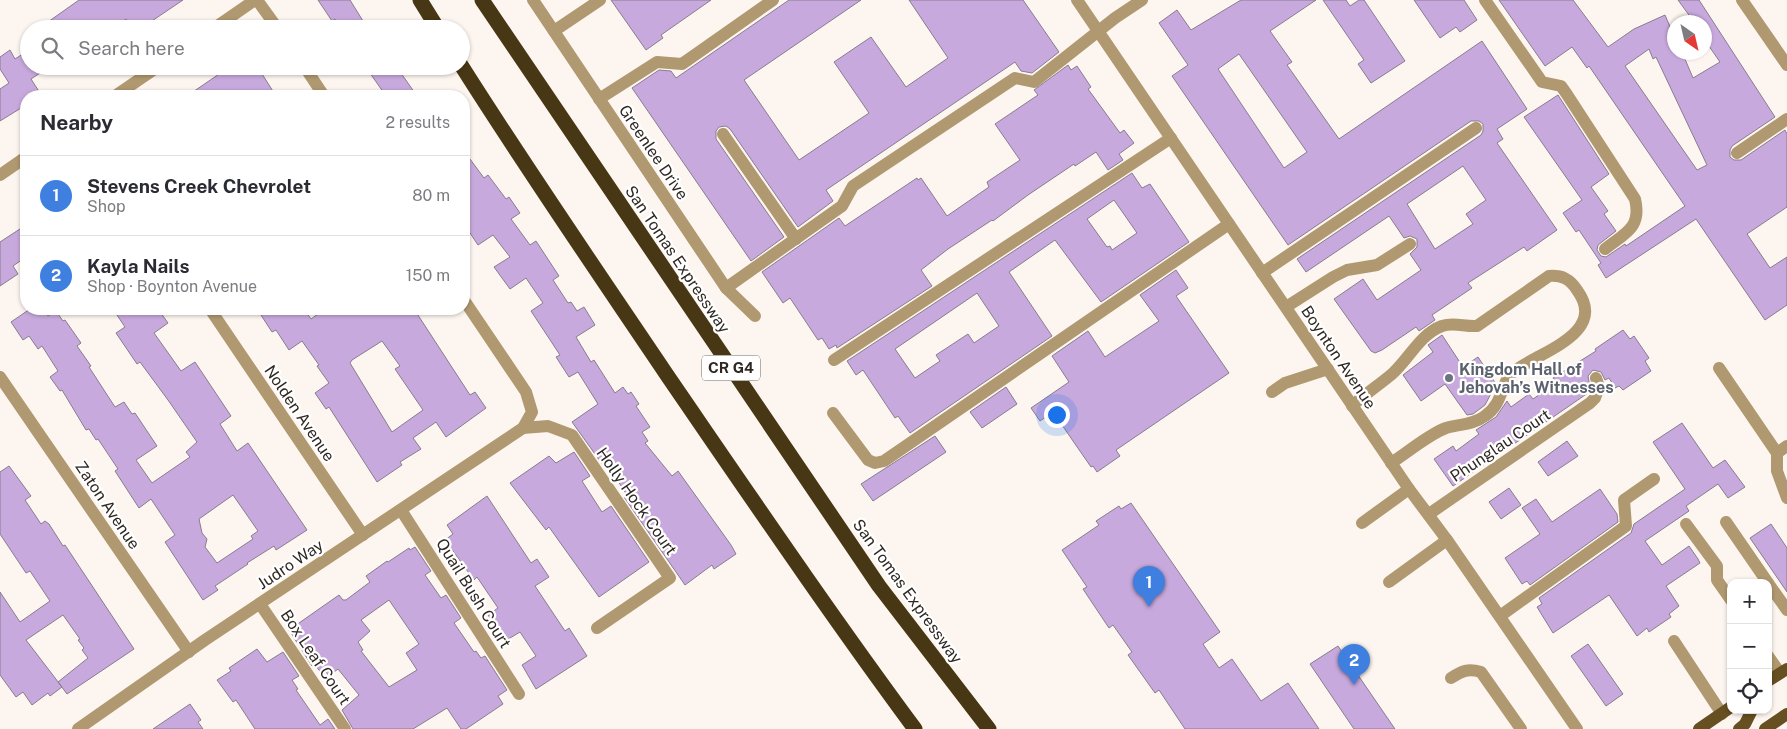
<!DOCTYPE html>
<meta charset="utf-8">
<style>
:root{--surface:#fff;--page:#f2f2f3;--text:#2b2b33;--muted:#7c7c81;--line:#e1e1e2;--accent:#111827}
body{margin:0;font-family:"Public Sans",sans-serif;background:var(--page);color:var(--text)}
.controls{position:absolute;right:15px;bottom:15px;display:grid;overflow:hidden;border-radius:10px;box-shadow:0 1px 4px #0004}
.controls button{width:45px;height:45px;display:grid;place-items:center;padding:0;border:0;border-bottom:1px solid var(--line);background:var(--surface);color:var(--text);font:25px sans-serif}
.compass{position:absolute;left:1667px;top:15px;width:45px;height:45px;border-radius:50%;background:var(--surface);box-shadow:0 1px 4px #0004;rotate:146deg}
.you{position:absolute;left:1056px;top:414px;width:18px;height:18px;margin:-12px;border:4px solid #fff;border-radius:50%;background:#1a73e8;box-shadow:0 0 0 8px #1a73e833}
.badge{display:grid;place-items:center;width:32px;height:32px;border-radius:50%;background:var(--accent);color:#fff;font-size:16px;font-weight:700}
.pin{position:absolute;translate:-50% -41px;filter:drop-shadow(0 1px 2px #0008)}
.pin::after{content:'';position:absolute;top:26px;width:18px;height:15px;background:inherit;clip-path:polygon(0 0,100% 0,50% 100%)}
.list{margin:0;padding:0;list-style:none}
h2{display:flex;justify-content:space-between;align-items:center;height:65px;margin:0;padding:0 20px;font-size:21px}
h2 small{font-size:16px;font-weight:400;color:var(--muted)}
.list li{display:grid;grid-template-columns:32px 1fr auto;gap:15px;align-items:center;box-sizing:border-box;height:80px;padding:0 20px;border-top:1px solid var(--line)}
.list b{display:block;font-size:19px;white-space:nowrap}
.list p{margin:0;font-size:16px;white-space:nowrap;color:var(--muted)}
.list em{font-size:16px;font-style:normal;color:var(--muted)}
.icon{flex:none;width:28px;height:28px;fill:none;stroke:currentColor;stroke-width:2;stroke-linecap:round;stroke-linejoin:round}
.map{position:relative;flex:none;width:1787px;height:729px;overflow:hidden}
.search{position:absolute;background:var(--surface);box-shadow:0 1px 4px #0004;left:20px;top:20px;width:450px;height:55px;display:flex;align-items:center;gap:12px;box-sizing:border-box;padding:0 18px;border-radius:28px;color:var(--muted);font-size:19px}
.panel{position:absolute;background:var(--surface);box-shadow:0 1px 4px #0004;left:20px;top:90px;width:450px;height:225px;border-radius:20px}
.map>svg:first-child{display:block}
.building{fill:#c8a9dd;stroke:#877d8f;fill-rule:evenodd}
.lines{fill:none;stroke-linecap:round;stroke-linejoin:round}
.minor{stroke:#b09970;stroke-width:12}
.major{stroke:#664f20;stroke-width:12}
.highway{stroke:#483714;stroke-width:15}
.worship-dot{fill:#6b7280;stroke:#fff;stroke-width:2}
.labels{text-anchor:middle;stroke-width:4.5;stroke-linejoin:round;paint-order:stroke}
.shield{fill:#fff;stroke:#6d6864;stroke-width:1}
.shield-label{font-size:15px;font-weight:bold;fill:#2f2822}
.street-label{font-size:16px;fill:#2f2822;stroke:#fff}
.worship-label{font-size:16px;font-weight:bold;fill:#5b616d;stroke:#fff;text-anchor:start}
</style>
<div class="map">
<svg width="1787" height="729" viewBox="0 0 1787 729">
<rect width="100%" height="100%" fill="#fdf6f0"/>
<!-- building -->
<g class="building">
<path d="M 79,0 L 183,0 L 140,29 L 133,29 L 126,19 L 112,29 L 38,29 Z"/>
<path d="M 318,0 L 350,0 L 368,29 L 342,29 L 335,19 L 332,21 Z"/>
<path d="M 611,0 L 711,0 L 661,35 L 663,38 L 646,50 Z"/>
<path d="M 789,0 L 861,0 L 744,80 L 799,160 L 869,113 L 834,62 L 871,37 L 906,87 L 948,58 L 909,0 L 1023,0 L 1059,52 L 1032,73 L 1021,71 L 1015,62 L 826,190 L 833,201 L 798,227 L 730,129 L 726,126 L 719,127 L 716,131 L 716,139 L 784,237 L 751,261 L 632,88 L 659,70 L 671,71 L 676,78 Z"/>
<path d="M 1241,0 L 1316,0 L 1270,31 L 1292,62 L 1287,65 L 1339,139 L 1482,41 L 1527,109 L 1497,129 L 1503,139 L 1497,143 L 1557,230 L 1527,251 L 1524,247 L 1468,283 L 1472,288 L 1432,315 L 1435,320 L 1419,331 L 1416,327 L 1382,350 L 1375,353 L 1371,351 L 1334,299 L 1363,279 L 1377,300 L 1421,270 L 1410,254 L 1417,247 L 1417,239 L 1410,236 L 1404,238 L 1389,216 L 1306,272 L 1297,259 L 1481,135 L 1483,131 L 1483,124 L 1479,121 L 1471,121 L 1288,245 L 1172,76 L 1188,65 L 1159,23 L 1177,10 L 1191,30 ZM 1239,54 L 1307,152 L 1284,168 L 1218,69 ZM 1463,166 L 1486,200 L 1466,214 L 1473,224 L 1435,249 L 1407,204 Z"/>
<path d="M 1323,0 L 1346,0 L 1350,6 L 1359,0 L 1364,0 L 1405,61 L 1371,83 L 1358,64 L 1364,60 Z"/>
<path d="M 1414,0 L 1464,0 L 1477,20 L 1460,32 L 1456,27 L 1440,38 Z"/>
<path d="M 1499,0 L 1573,0 L 1608,47 L 1634,29 L 1665,15 L 1674,36 L 1674,52 L 1682,52 L 1693,78 L 1720,62 L 1704,39 L 1704,22 L 1694,22 L 1678,0 L 1699,0 L 1775,117 L 1732,146 L 1730,150 L 1730,157 L 1734,160 L 1741,160 L 1785,130 L 1787,134 L 1787,207 L 1747,234 L 1770,268 L 1787,257 L 1787,305 L 1765,320 L 1696,219 L 1606,278 L 1598,265 L 1601,263 L 1579,230 L 1576,232 L 1563,213 L 1582,200 L 1524,117 L 1558,95 L 1609,174 L 1591,187 L 1608,211 L 1604,214 L 1616,231 L 1598,245 L 1597,250 L 1601,256 L 1606,257 L 1625,244 L 1626,246 L 1685,206 L 1589,66 L 1587,68 L 1572,47 L 1545,66 ZM 1649,49 L 1653,59 L 1656,57 L 1707,165 L 1697,170 L 1625,66 Z"/>
<path d="M 10,50 L 15,59 L 29,50 L 29,66 L 51,66 L 31,79 L 42,96 L 26,96 L 26,105 L 0,121 L 0,89 L 9,83 L 0,69 L 0,57 Z"/>
<path d="M 1068,65 L 1071,70 L 1077,66 L 1091,87 L 1088,89 L 1120,133 L 1124,130 L 1134,143 L 1119,154 L 1123,160 L 1108,170 L 1096,152 L 1075,166 L 1074,164 L 1028,195 L 993,221 L 992,220 L 948,249 L 921,270 L 932,286 L 837,348 L 836,345 L 829,349 L 822,338 L 818,340 L 790,298 L 783,303 L 762,272 L 839,218 L 845,226 L 917,178 L 918,180 L 921,178 L 947,216 L 989,187 L 987,182 L 1020,160 L 995,124 L 1038,95 L 1034,90 Z"/>
<path d="M 218,66 L 257,66 L 276,96 L 187,96 L 222,72 Z"/>
<path d="M 365,66 L 396,66 L 417,96 L 386,96 Z"/>
<path d="M 464,151 L 484,178 L 488,175 L 506,199 L 509,197 L 520,213 L 511,219 L 530,245 L 536,241 L 559,276 L 553,280 L 568,303 L 571,302 L 577,311 L 584,307 L 595,325 L 576,337 L 591,362 L 594,360 L 615,393 L 623,387 L 628,394 L 631,392 L 639,404 L 636,406 L 650,427 L 642,432 L 648,441 L 645,443 L 672,476 L 678,471 L 731,545 L 736,554 L 714,569 L 712,565 L 685,585 L 624,497 L 627,495 L 608,466 L 605,468 L 572,422 L 598,404 L 578,372 L 569,377 L 556,357 L 560,355 L 531,311 L 543,303 L 526,278 L 510,289 L 494,267 L 510,257 L 493,235 L 478,245 L 464,224 Z"/>
<path d="M 1132,173 L 1142,188 L 1150,184 L 1189,242 L 1101,302 L 1055,240 L 1009,272 L 1052,336 L 910,433 L 898,416 L 895,418 L 863,370 L 856,375 L 847,361 ZM 1114,200 L 1137,233 L 1112,250 L 1110,246 L 1107,247 L 1087,219 ZM 977,293 L 999,326 L 974,343 L 968,334 L 936,355 L 940,361 L 915,378 L 895,349 Z"/>
<path d="M 26,225 L 26,257 L 13,266 L 18,274 L 0,286 L 0,242 Z"/>
<path d="M 1176,270 L 1188,288 L 1176,296 L 1229,373 L 1116,450 L 1120,456 L 1097,472 L 1093,466 L 1091,467 L 1053,412 L 1040,421 L 1031,408 L 1069,382 L 1052,356 L 1088,331 L 1105,357 L 1159,321 L 1140,295 Z"/>
<path d="M 30,309 L 43,309 L 48,316 L 56,311 L 63,321 L 65,320 L 81,343 L 77,346 L 91,366 L 89,367 L 115,407 L 124,402 L 132,414 L 135,413 L 157,446 L 136,460 L 152,483 L 190,457 L 186,452 L 197,442 L 168,400 L 140,362 L 137,364 L 116,333 L 125,327 L 113,309 L 158,309 L 168,323 L 154,333 L 181,371 L 195,362 L 231,416 L 220,424 L 237,451 L 248,443 L 307,530 L 276,550 L 274,546 L 247,563 L 248,564 L 215,586 L 218,590 L 203,600 L 165,542 L 175,535 L 151,499 L 139,508 L 115,471 L 118,469 L 98,439 L 96,440 L 89,429 L 86,430 L 62,390 L 60,391 L 50,377 L 58,371 L 42,346 L 38,349 L 29,336 L 23,340 L 11,322 ZM 233,495 L 258,531 L 251,536 L 253,539 L 217,563 L 205,547 L 207,539 L 202,533 L 199,519 Z"/>
<path d="M 257,309 L 304,309 L 311,319 L 325,309 L 414,309 L 470,395 L 475,392 L 486,408 L 446,437 L 436,422 L 413,438 L 421,449 L 400,462 L 402,465 L 377,482 L 329,407 L 326,409 L 315,393 L 329,383 L 317,366 L 319,365 L 302,341 L 289,350 L 276,330 L 272,332 ZM 382,341 L 400,366 L 395,369 L 423,410 L 392,432 L 350,363 L 352,360 Z"/>
<path d="M 1623,330 L 1630,339 L 1634,336 L 1649,358 L 1645,361 L 1651,371 L 1623,390 L 1619,386 L 1615,388 L 1609,378 L 1605,380 L 1601,372 L 1593,370 L 1588,376 L 1590,387 L 1588,393 L 1453,486 L 1434,459 L 1453,446 L 1456,451 L 1479,434 L 1476,430 L 1496,417 L 1507,401 L 1511,407 L 1529,394 L 1533,399 L 1556,383 L 1553,378 L 1596,351 L 1595,349 Z"/>
<path d="M 1442,335 L 1463,367 L 1478,357 L 1496,384 L 1485,405 L 1473,414 L 1467,415 L 1445,384 L 1421,401 L 1403,375 L 1433,352 L 1428,345 Z"/>
<path d="M 1006,387 L 1017,404 L 982,428 L 970,412 Z"/>
<path d="M 1682,423 L 1713,468 L 1725,460 L 1745,487 L 1728,498 L 1718,484 L 1686,506 L 1689,511 L 1645,541 L 1662,565 L 1689,546 L 1698,559 L 1700,563 L 1666,586 L 1679,606 L 1669,614 L 1671,617 L 1649,632 L 1647,628 L 1637,636 L 1609,595 L 1553,633 L 1537,607 L 1542,604 L 1539,598 L 1631,533 L 1634,524 L 1685,489 L 1653,442 Z"/>
<path d="M 935,436 L 946,452 L 873,501 L 861,484 Z"/>
<path d="M 1567,441 L 1578,456 L 1548,476 L 1538,462 Z"/>
<path d="M 574,452 L 590,476 L 582,481 L 602,512 L 611,506 L 649,562 L 599,597 L 549,527 L 546,530 L 510,483 L 549,456 L 556,463 Z"/>
<path d="M 9,466 L 31,496 L 25,500 L 41,524 L 45,521 L 49,524 L 63,546 L 65,545 L 134,649 L 67,694 L 58,682 L 88,658 L 82,650 L 84,648 L 78,640 L 80,639 L 63,615 L 26,640 L 62,687 L 50,696 L 48,693 L 32,705 L 23,692 L 16,697 L 0,675 L 0,592 L 20,622 L 50,601 L 30,571 L 26,573 L 0,534 L 0,472 Z"/>
<path d="M 1509,488 L 1521,505 L 1501,519 L 1489,502 Z"/>
<path d="M 1600,489 L 1617,514 L 1618,522 L 1530,585 L 1527,581 L 1522,584 L 1505,558 L 1540,534 L 1522,508 L 1536,499 L 1552,522 Z"/>
<path d="M 487,496 L 531,563 L 537,559 L 549,577 L 535,586 L 565,631 L 569,628 L 587,656 L 536,689 L 522,665 L 536,656 L 520,632 L 505,641 L 488,615 L 498,608 L 477,577 L 474,580 L 445,540 L 453,534 L 447,525 Z"/>
<path d="M 1131,503 L 1220,632 L 1203,644 L 1219,668 L 1232,659 L 1261,701 L 1288,683 L 1319,729 L 1185,729 L 1159,690 L 1155,693 L 1128,655 L 1132,652 L 1113,625 L 1109,628 L 1083,589 L 1087,587 L 1062,550 L 1099,525 L 1096,521 L 1119,506 L 1121,509 Z"/>
<path d="M 1771,524 L 1787,548 L 1787,592 L 1750,538 Z"/>
<path d="M 415,547 L 431,571 L 425,575 L 441,598 L 446,595 L 461,618 L 454,623 L 474,652 L 476,651 L 481,658 L 485,656 L 507,690 L 498,696 L 503,704 L 466,729 L 461,729 L 447,708 L 413,729 L 353,729 L 342,710 L 359,695 L 338,669 L 329,676 L 326,672 L 323,675 L 315,665 L 312,666 L 289,630 L 339,595 L 343,600 L 346,600 L 370,582 L 366,576 L 387,561 L 388,562 L 409,548 L 410,550 ZM 389,600 L 419,644 L 406,653 L 417,670 L 389,687 L 361,651 L 363,650 L 358,642 L 370,631 L 361,620 Z"/>
<path d="M 1588,644 L 1623,694 L 1606,706 L 1571,656 Z"/>
<path d="M 1338,646 L 1395,729 L 1354,729 L 1310,664 Z"/>
<path d="M 257,649 L 267,662 L 283,652 L 299,676 L 292,680 L 298,689 L 296,690 L 320,725 L 328,719 L 335,729 L 255,729 L 236,700 L 233,702 L 217,680 L 231,671 L 229,668 Z"/>
<path d="M 190,704 L 201,720 L 198,722 L 203,729 L 153,729 Z"/>
</g>
<g class="lines">
<!-- minor -->
<g class="minor">
<path d="M 257,0 L 278,29"/>
<path d="M 533,0 L 726,288 L 755,316"/>
<path d="M 1077,0 L 1409,489 L 1447,540 L 1577,729"/>
<path d="M 1485,0 L 1542,82 L 1561,86 L 1566,93 L 1635,199 C 1642,228 1625,233 1605,249"/>
<path d="M 1742,0 L 1787,65"/>
<path d="M 213,29 L 255,0"/>
<path d="M 554,31 L 600,0"/>
<path d="M 304,66 L 324,96"/>
<path d="M 115,96 L 159,66"/>
<path d="M 599,99 L 657,62 L 682,64 L 773,0"/>
<path d="M 723,134 L 796,239"/>
<path d="M 1737,153 L 1787,119"/>
<path d="M 0,175 L 26,157"/>
<path d="M 1262,273 L 1476,128"/>
<path d="M 726,288 L 842,206 L 853,186 L 1015,78 L 1034,82 L 1115,18 L 1142,0"/>
<path d="M 1286,307 L 1333,277 L 1347,270 L 1377,265 L 1410,244"/>
<path d="M 210,309 L 363,535"/>
<path d="M 834,360 L 1171,138"/>
<path d="M 1719,368 L 1777,453"/>
<path d="M 0,377 L 189,652"/>
<path d="M 1272,392 L 1285,383 L 1328,369"/>
<path d="M 1352,406 C 1365,394 1379,385 1392,374 C 1409,359 1420,334 1442,326 C 1454,322 1465,327 1477,326 L 1549,276 C 1562,275 1570,279 1577,290 C 1609,334 1538,352 1513,372 C 1500,383 1504,403 1485,416 C 1473,425 1459,424 1446,428 C 1429,434 1407,453 1391,463"/>
<path d="M 833,413 L 868,460 L 875,463 L 884,461 L 1229,224"/>
<path d="M 523,428 L 548,426 L 572,435 L 670,578 L 597,628"/>
<path d="M 1787,446 L 1777,453 L 1777,471 L 1787,498"/>
<path d="M 401,510 L 519,694"/>
<path d="M 1429,514 L 1590,403 L 1595,398 L 1599,387 L 1596,378"/>
<path d="M 1726,522 L 1768,583"/>
<path d="M 1362,523 L 1409,489"/>
<path d="M 1686,524 L 1717,566 L 1717,580 L 1731,600"/>
<path d="M 1389,582 L 1447,540"/>
<path d="M 1768,583 L 1787,610"/>
<path d="M 260,604 L 345,729"/>
<path d="M 1500,616 L 1626,526 L 1624,500 L 1654,479"/>
<path d="M 1674,641 L 1722,714"/>
<path d="M 1768,656 L 1780,673"/>
<path d="M 1451,678 C 1462,671 1468,668 1481,672 L 1521,729"/>
<path d="M 78,729 L 205,640 L 523,428 L 532,412 L 526,392 L 464,300"/>
</g>
<!-- major -->
<g class="major">
<path d="M 1768,681 L 1787,669"/>
<path d="M 1699,729 L 1731,707"/>
<path d="M 1739,729 L 1745,724 L 1752,710"/>
<path d="M 1765,729 L 1787,714"/>
</g>
<!-- highway -->
<g class="highway">
<path d="M 420,0 L 438,29"/>
<path d="M 482,0 L 879,586 L 989,729"/>
<path d="M 461,65 C 528,171 599,274 669,378 C 750,496 830,614 915,729"/>
</g>
</g>
<!-- markers -->
<circle class="worship-dot" cx="1449" cy="378" r="5"/>
<g class="labels">
<!-- shield labels -->
<rect class="shield" x="702" y="355.5" width="58" height="25" rx="4"/>
<g class="shield-label">
<text x="731" y="373">CR G4</text>
</g>
<!-- street labels -->
<g class="street-label">
<text transform="translate(654 152) rotate(56)" y="6">Greenlee Drive</text>
<text transform="translate(678 259) rotate(56)" y="6">San Tomas Expressway</text>
<text transform="translate(1339 357) rotate(56)" y="6">Boynton Avenue</text>
<text transform="translate(300 413) rotate(56)" y="6">Nolden Avenue</text>
<text transform="translate(1500 445) rotate(-34)" y="6">Phunglau Court</text>
<text transform="translate(637 501) rotate(55)" y="6">Holly Hock Court</text>
<text transform="translate(108 505) rotate(56)" y="6">Zaton Avenue</text>
<text transform="translate(290 564) rotate(-34)" y="6">Judro Way</text>
<text transform="translate(908 591) rotate(54)" y="6">San Tomas Expressway</text>
<text transform="translate(474 593) rotate(58)" y="6">Quail Bush Court</text>
<text transform="translate(316 657) rotate(56)" y="6">Box Leaf Court</text>
</g>
<!-- worship labels -->
<g class="worship-label">
<text x="1459" y="375">Kingdom Hall of<tspan x="1459" dy="18">Jehovah’s Witnesses</tspan></text>
</g>
</g>
</svg>
<div class="controls">
<button>+</button>
<button>−</button>
<button><svg class="icon" aria-label="locate" viewBox="0 0 24 24"><circle cx="12" cy="12" r="6"/><path d="M12 2v4M12 18v4M2 12h4M18 12h4"/></svg></button>
</div>
<svg class="compass" viewBox="-18 -18 36 36"><path d="M0-13l5 13h-10z" fill="#e53935"/><path d="M0 13l5-13h-10z" fill="#7c7c81"/></svg>
<div class="you"></div>
<div class="pin badge" style="left:1149px;top:607px;background:#3f7fe0">1</div>
<div class="pin badge" style="left:1354px;top:685px;background:#3f7fe0">2</div>
<div class="search"><svg class="icon" aria-label="search" viewBox="0 0 24 24"><circle cx="10" cy="10" r="6"/><path d="M15 15l6 6"/></svg>Search here</div>
<section class="panel">
<h2>Nearby<small>2 results</small></h2>
<ul class="list">
<li><span class="badge" style="background:#3f7fe0">1</span><div><b>Stevens Creek Chevrolet</b><p>Shop</p></div><em>80 m</em></li>
<li><span class="badge" style="background:#3f7fe0">2</span><div><b>Kayla Nails</b><p>Shop · Boynton Avenue</p></div><em>150 m</em></li>
</ul>
</section>
</div>
